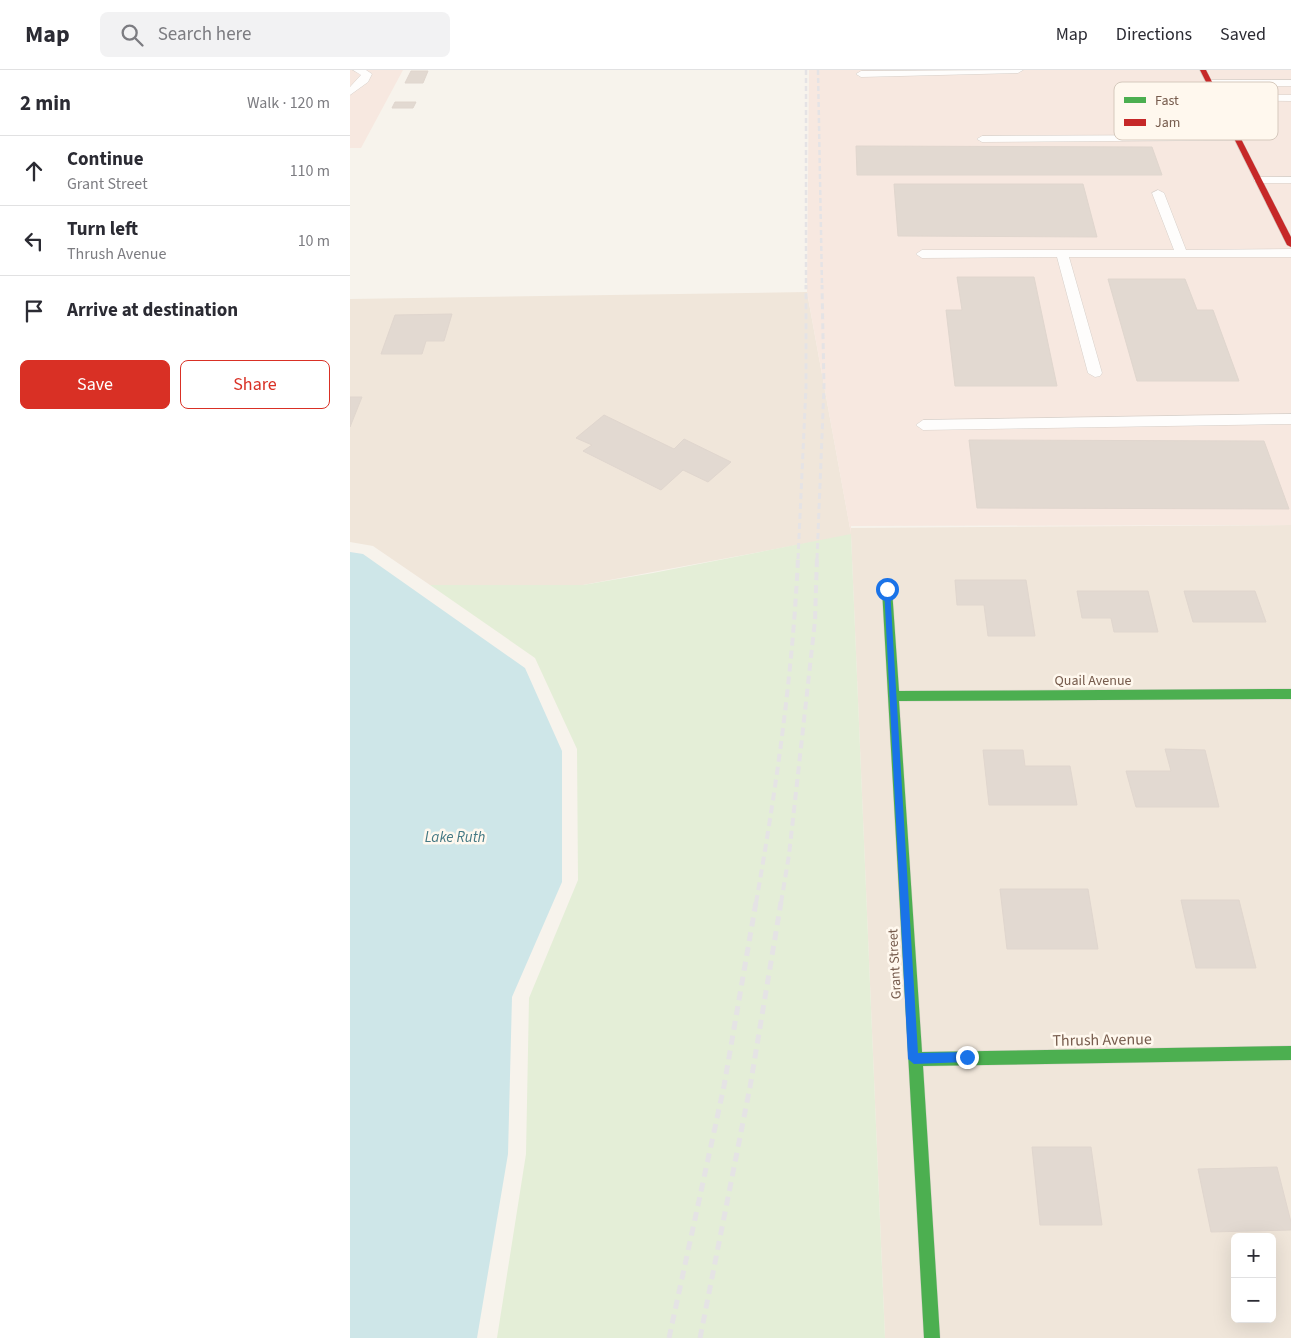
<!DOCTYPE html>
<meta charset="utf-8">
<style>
:root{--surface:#fff;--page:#f2f2f3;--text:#2b2b33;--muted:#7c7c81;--line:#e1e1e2;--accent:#d93025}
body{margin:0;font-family:"Source Sans 3",sans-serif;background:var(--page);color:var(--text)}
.controls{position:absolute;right:15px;bottom:15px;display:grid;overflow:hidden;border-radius:8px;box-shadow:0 5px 20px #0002}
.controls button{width:45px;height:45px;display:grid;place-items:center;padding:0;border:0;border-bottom:1px solid var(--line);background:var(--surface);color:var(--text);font:25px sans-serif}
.stop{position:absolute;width:15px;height:15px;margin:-11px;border:4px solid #1a73e8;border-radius:50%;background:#fff}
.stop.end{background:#1a73e8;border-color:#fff;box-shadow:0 1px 5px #0008}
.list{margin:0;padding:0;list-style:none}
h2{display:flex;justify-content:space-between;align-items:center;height:65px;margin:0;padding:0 20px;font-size:21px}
h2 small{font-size:16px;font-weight:400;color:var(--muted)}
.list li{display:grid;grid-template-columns:32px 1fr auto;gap:15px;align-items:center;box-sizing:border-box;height:70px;padding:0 20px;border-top:1px solid var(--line)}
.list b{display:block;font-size:19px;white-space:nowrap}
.list p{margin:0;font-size:16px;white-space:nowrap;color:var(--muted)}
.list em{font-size:16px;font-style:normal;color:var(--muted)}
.actions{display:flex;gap:10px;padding:15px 20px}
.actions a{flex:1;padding:11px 0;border:1px solid var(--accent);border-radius:8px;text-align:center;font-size:18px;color:var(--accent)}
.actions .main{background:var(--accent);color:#fff}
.icon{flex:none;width:28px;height:28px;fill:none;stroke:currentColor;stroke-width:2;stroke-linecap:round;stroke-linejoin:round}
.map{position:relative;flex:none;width:941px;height:1268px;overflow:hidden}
header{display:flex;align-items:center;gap:30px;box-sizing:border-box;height:70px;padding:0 25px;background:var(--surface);border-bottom:1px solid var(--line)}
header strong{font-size:24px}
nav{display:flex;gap:28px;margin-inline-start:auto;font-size:18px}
.search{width:350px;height:45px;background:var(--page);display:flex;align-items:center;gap:12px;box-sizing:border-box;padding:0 18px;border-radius:8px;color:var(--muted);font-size:19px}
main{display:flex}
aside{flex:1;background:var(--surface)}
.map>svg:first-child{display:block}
.residential{fill:#f0e6da;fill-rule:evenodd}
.commercial{fill:#f7e8e0}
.green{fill:#e4eed7}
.water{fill:#cee6e8}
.building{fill:#e2d9d1;stroke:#e0d6ce}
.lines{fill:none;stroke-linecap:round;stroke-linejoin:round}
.lane-casing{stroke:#d7d0ca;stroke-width:1}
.fast-casing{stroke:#d7d0c8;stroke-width:1}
.jam-casing{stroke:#d7d0c8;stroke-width:1}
.lane{fill:#fefdfc;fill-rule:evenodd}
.fast{fill:#4caf50;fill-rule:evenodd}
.jam{fill:#c62828;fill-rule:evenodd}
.rail-far3{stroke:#e5e3e5;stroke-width:2.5;stroke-dasharray:5 3;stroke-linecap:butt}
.rail-far2{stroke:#e5e3e5;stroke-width:3;stroke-dasharray:6 4;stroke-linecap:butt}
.rail-far1{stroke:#e5e3e5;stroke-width:4;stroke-dasharray:8 5;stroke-linecap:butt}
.rail{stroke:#e5e3e5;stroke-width:5;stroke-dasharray:9 6;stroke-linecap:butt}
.route{fill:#1a73e8}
.labels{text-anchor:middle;stroke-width:5;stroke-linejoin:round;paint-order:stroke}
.street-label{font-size:14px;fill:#765b4c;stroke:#fff8ee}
.water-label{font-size:15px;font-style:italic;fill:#437883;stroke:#fff8ee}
.near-street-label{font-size:16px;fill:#765b4c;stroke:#fff8ee}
.key{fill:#fff8ee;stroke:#d6c9bd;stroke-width:1}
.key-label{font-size:14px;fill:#765b4c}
</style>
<header>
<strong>Map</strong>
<div class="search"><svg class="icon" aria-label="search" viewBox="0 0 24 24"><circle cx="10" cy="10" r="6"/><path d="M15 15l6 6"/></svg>Search here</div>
<nav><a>Map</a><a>Directions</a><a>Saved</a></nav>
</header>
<main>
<aside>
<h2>2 min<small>Walk · 120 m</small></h2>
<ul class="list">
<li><svg class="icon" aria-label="ahead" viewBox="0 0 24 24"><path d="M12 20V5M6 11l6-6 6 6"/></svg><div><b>Continue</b><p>Grant Street</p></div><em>110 m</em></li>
<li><svg class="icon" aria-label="left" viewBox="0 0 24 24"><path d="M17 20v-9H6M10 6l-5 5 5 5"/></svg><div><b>Turn left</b><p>Thrush Avenue</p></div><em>10 m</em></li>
<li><svg class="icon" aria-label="arrive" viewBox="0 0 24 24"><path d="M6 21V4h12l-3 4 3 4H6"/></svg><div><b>Arrive at destination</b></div></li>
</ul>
<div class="actions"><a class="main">Save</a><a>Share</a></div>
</aside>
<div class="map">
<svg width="941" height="1268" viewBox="0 0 941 1268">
<rect width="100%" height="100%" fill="#f7f3ec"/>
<!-- residential -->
<path class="residential" d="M 457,222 L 500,458 L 941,455 L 941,1268 L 535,1268 L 501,465 L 233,515 L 80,515 L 23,476 L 0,472 L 0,229 ZM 885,1167 L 922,1167 L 922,1249 L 885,1249 Z"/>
<!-- commercial -->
<g class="commercial">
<path d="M 0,0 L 53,0 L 11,78 L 0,78 Z"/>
<path d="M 459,0 L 941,0 L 941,455 L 501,456 L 501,464 L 457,222 Z"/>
</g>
<!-- green -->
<path class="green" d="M 501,464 L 535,1268 L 147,1268 L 176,1084 L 179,928 L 228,810 L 227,679 L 185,588 L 80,515 L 233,515 L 303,503 Z"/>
<!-- water -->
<path class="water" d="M 0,482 L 13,484 L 175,598 L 212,681 L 212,812 L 162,927 L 158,1084 L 127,1268 L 0,1268 Z"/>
<!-- building -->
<g class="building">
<path d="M 61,1 L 78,1 L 73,13 L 55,13 Z"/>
<path d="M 45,32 L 66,32 L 63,38 L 42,38 Z"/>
<path d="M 506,76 L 802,77 L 812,105 L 507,105 Z"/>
<path d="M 544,114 L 733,114 L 747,167 L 548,166 Z"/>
<path d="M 607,207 L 684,207 L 707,316 L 605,316 L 596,240 L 612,240 Z"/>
<path d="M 758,209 L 835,209 L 847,240 L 863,240 L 889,311 L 787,311 Z"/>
<path d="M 102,244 L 94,271 L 76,271 L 72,284 L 31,284 L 45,245 Z"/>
<path d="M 0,327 L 12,327 L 0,357 Z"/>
<path d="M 254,345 L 324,379 L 334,369 L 381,392 L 358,412 L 333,400 L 311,420 L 233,381 L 242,375 L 226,368 Z"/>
<path d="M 619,370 L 914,371 L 939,439 L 627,438 Z"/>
<path d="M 605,510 L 676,510 L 685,566 L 638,566 L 634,535 L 607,535 Z"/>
<path d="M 727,521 L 798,521 L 808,562 L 764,562 L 761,548 L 732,548 Z"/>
<path d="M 834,521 L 905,521 L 916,552 L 843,552 Z"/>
<path d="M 815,679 L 855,680 L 869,737 L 786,737 L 776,701 L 821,701 Z"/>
<path d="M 633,680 L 673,680 L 675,696 L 720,696 L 727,735 L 639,735 Z"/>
<path d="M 650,819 L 738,819 L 748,879 L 657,879 Z"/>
<path d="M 831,830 L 889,830 L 906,898 L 846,898 Z"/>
<path d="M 682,1077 L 741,1077 L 752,1155 L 690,1155 Z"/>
<path d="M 927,1097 L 941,1152 L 941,1160 L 861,1162 L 848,1099 Z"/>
</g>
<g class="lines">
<!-- lane casing -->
<g class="lane-casing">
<g id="lane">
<path d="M 3,0 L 16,0 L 22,4 L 18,12 L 0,25 L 0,17 L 11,5 Z"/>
<path d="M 673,0 L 668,3 L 511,7 L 506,4 L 511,1 Z"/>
<path d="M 941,10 L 941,16 L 860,16 L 855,13 L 860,10 Z"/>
<path d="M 868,25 L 941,25 L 941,31 L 864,30 L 863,28 Z"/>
<path d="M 888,65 L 893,68 L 892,70 L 632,72 L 627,69 L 632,66 Z"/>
<path d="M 941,107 L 941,113 L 909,113 L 903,110 L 909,107 Z"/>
<path d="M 808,120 L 814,123 L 836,180 L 941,179 L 941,187 L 719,187 L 752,303 L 750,306 L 745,307 L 738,303 L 707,187 L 572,188 L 566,184 L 572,180 L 824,180 L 802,123 Z"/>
<path d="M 941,344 L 941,354 L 573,360 L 566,355 L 573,350 Z"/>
</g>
</g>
<!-- fast casing -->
<g class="fast-casing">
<path id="fast" d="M 537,515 L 542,519 L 549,621 L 941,619 L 941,629 L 549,631 L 572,982 L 941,976 L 941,990 L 573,996 L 590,1268 L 574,1268 L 532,519 Z"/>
</g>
<!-- jam casing -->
<g class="jam-casing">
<path id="jam" d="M 850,0 L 856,0 L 941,167 L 941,177 L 937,175 Z"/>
</g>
<!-- lane -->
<use href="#lane" class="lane"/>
<!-- fast -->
<use href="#fast" class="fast"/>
<!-- jam -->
<use href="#jam" class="jam"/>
<!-- rail-far3 -->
<g class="rail-far3">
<path d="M 456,0 L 456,216"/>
<path d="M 468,0 L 472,216"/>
</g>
<!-- rail-far2 -->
<g class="rail-far2">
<path d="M 448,489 L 456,317 L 456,215"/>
<path d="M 467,489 L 474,317 L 472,215"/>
</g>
<!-- rail-far1 -->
<g class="rail-far1">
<path d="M 406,833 C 426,719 443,604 448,487"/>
<path d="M 431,833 L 439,785 L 465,551 L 467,487"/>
</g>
<!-- rail -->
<g class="rail">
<path d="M 319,1268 L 374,1016 L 406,832"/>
<path d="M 350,1268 L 400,1017 L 431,832"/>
</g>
</g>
<!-- route -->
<path class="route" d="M 534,517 L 540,519 L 568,983 L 617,982 L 622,987 L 617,992 L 564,994 L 558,989 Z"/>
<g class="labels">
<!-- street labels -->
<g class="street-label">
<text x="743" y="615">Quail Avenue</text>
<text transform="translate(544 894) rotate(-93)" y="5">Grant Street</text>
</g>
<!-- water labels -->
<g class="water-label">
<text x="105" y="772">Lake Ruth</text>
</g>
<!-- near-street labels -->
<g class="near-street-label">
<text transform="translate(752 969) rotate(-1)" y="6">Thrush Avenue</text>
</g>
</g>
<!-- legend -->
<rect x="764" y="12" width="164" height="58" rx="8" class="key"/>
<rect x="774" y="27" width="22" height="6" fill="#4caf50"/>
<rect x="774" y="49" width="22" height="7" fill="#c62828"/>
<g class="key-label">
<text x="805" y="35">Fast</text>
<text x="805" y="57">Jam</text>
</g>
</svg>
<div class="controls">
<button>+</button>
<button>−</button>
</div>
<div class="stop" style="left:537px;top:519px"></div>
<div class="stop end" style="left:617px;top:987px"></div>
</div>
</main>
